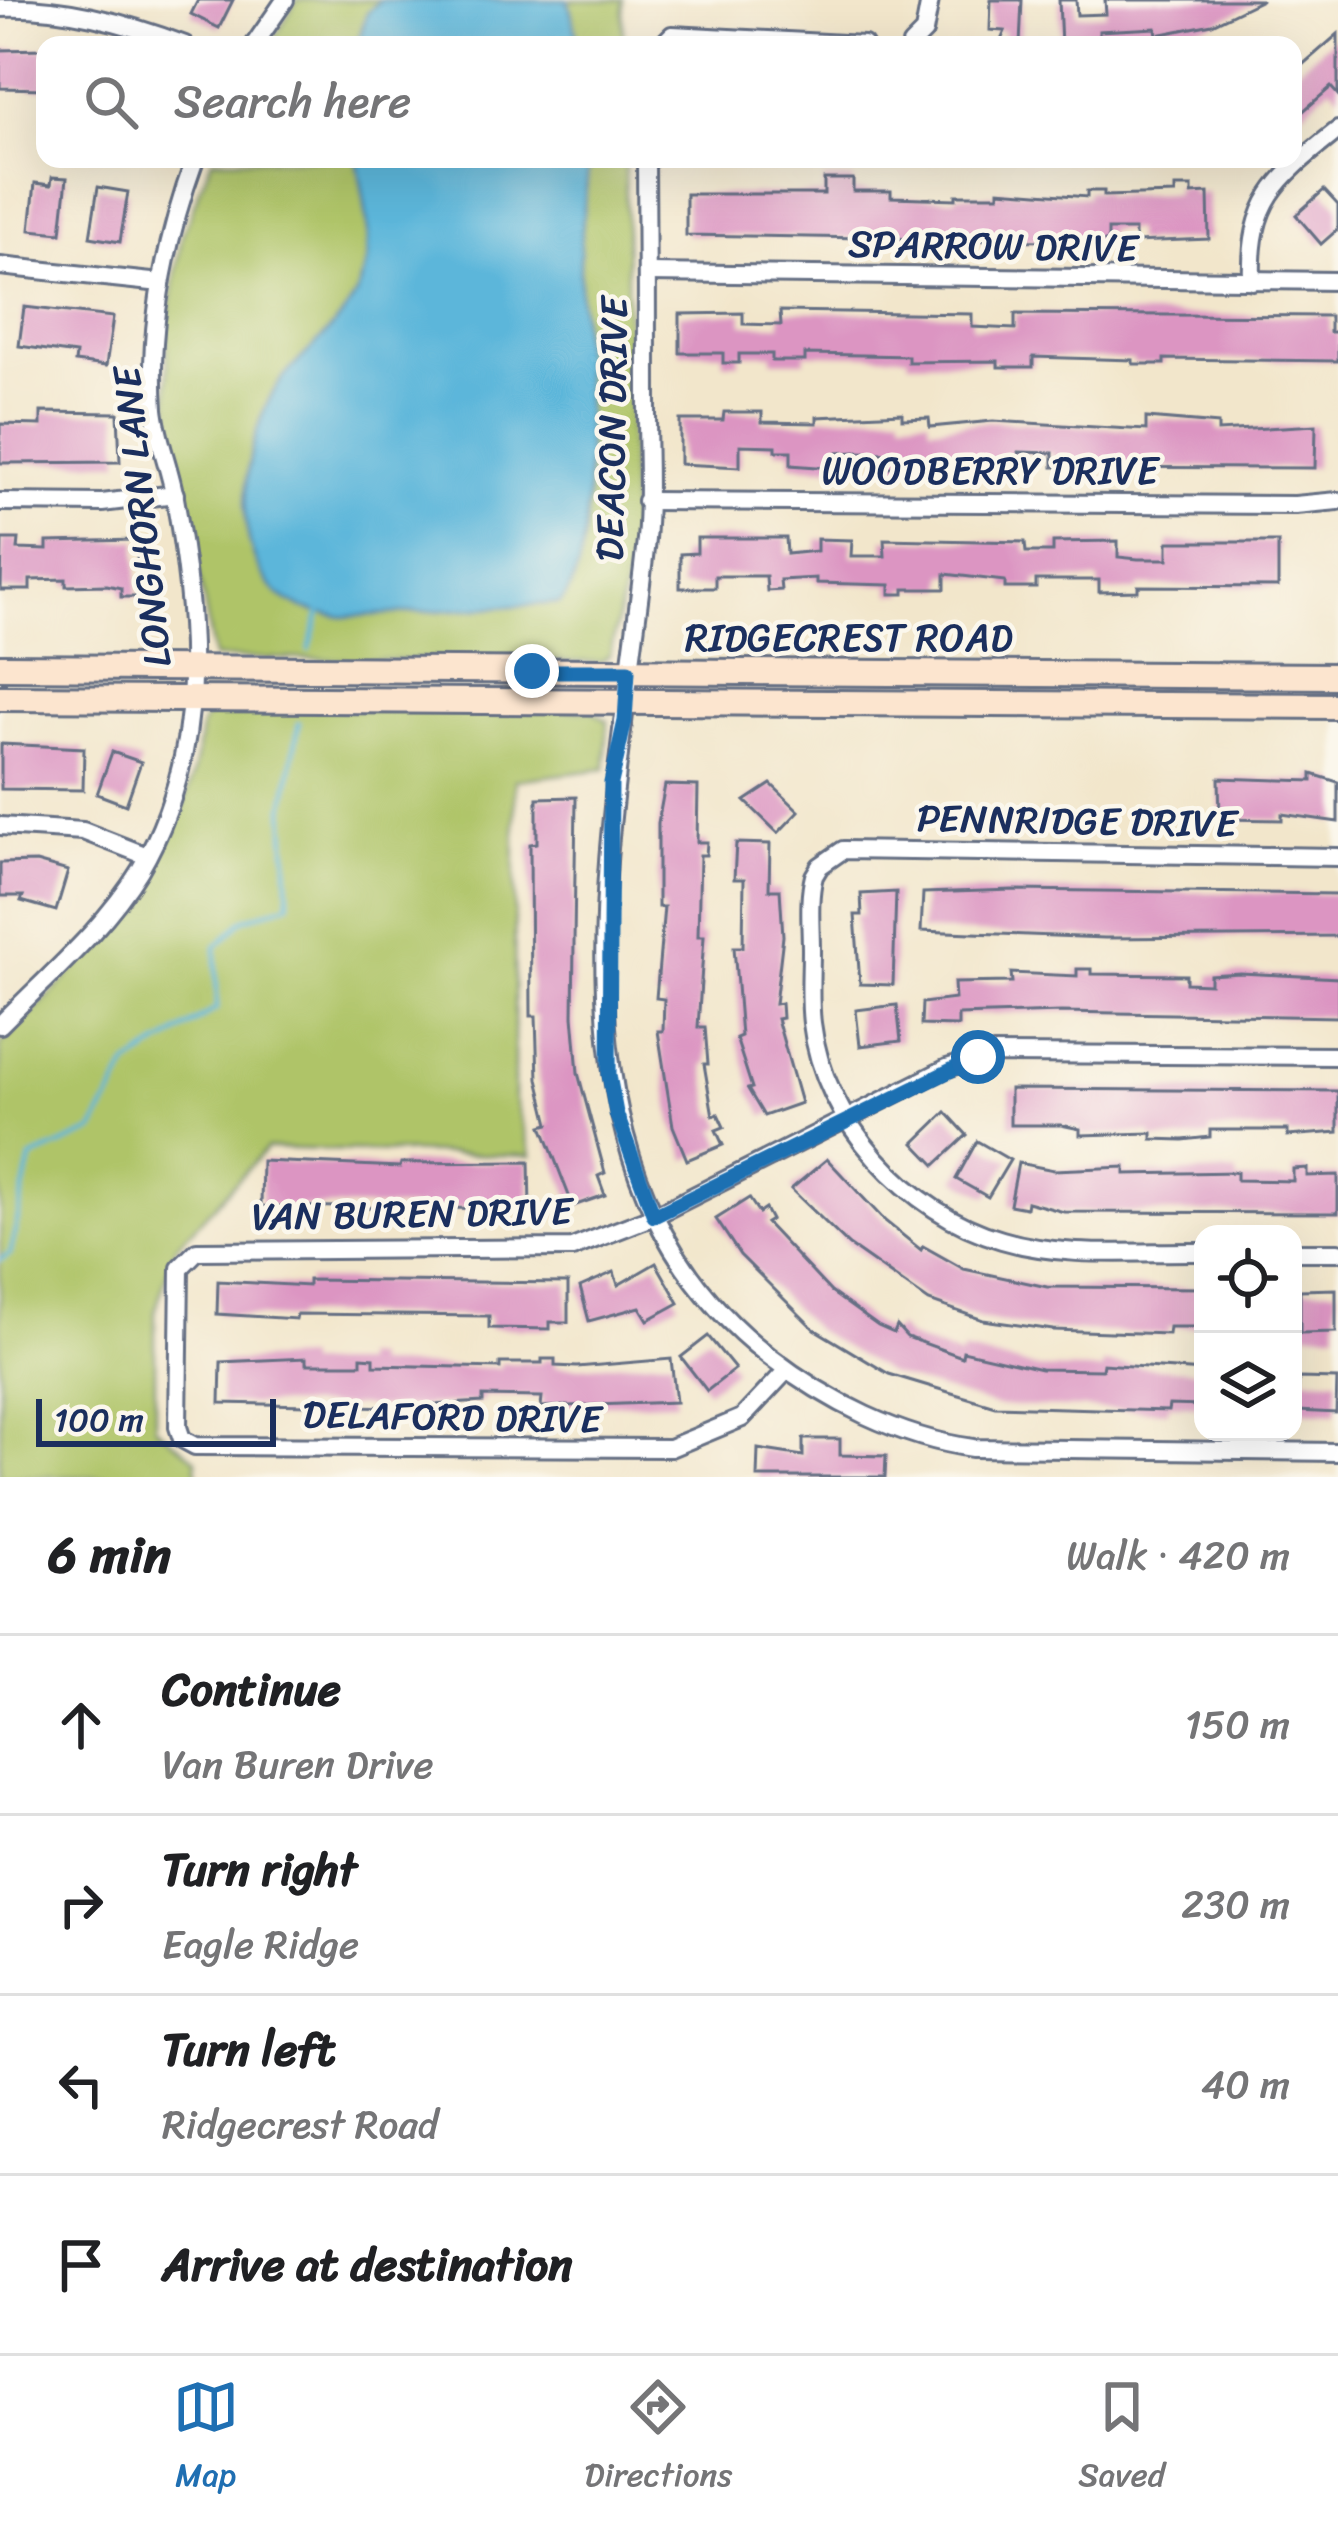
<!DOCTYPE html>
<meta charset="utf-8">
<style>
:root{--surface:#fff;--page:#f2f2f2;--text:#202124;--muted:#757577;--line:#e0e0e0;--accent:#1f6fb2}
body{margin:0;font-family:Sriracha,sans-serif;background:var(--page);color:var(--text)}
.controls{position:absolute;right:36px;bottom:36px;display:grid;overflow:hidden;border-radius:24px;box-shadow:0 12px 48px #0002}
.controls button{width:108px;height:108px;display:grid;place-items:center;padding:0;border:0;border-bottom:3px solid var(--line);background:var(--surface);color:var(--text);font:60px sans-serif}
.scale{position:absolute;left:36px;bottom:30px;width:240px;box-sizing:border-box;padding-left:12px;border:6px solid #1b2f5e;border-top:0;font-size:33px;line-height:42px;white-space:nowrap;color:#1b2f5e;-webkit-text-stroke:9px #fbf7ec;paint-order:stroke}
.stop{position:absolute;width:36px;height:36px;margin:-27px;border:9px solid #1f6fb2;border-radius:50%;background:#fff}
.stop.end{background:#1f6fb2;border-color:#fff;box-shadow:0 3px 12px #0008}
.list{margin:0;padding:0;list-style:none}
h2{display:flex;justify-content:space-between;align-items:center;height:156px;margin:0;padding:0 48px;font-size:51px}
h2 small{font-size:39px;font-weight:400;color:var(--muted)}
.list li{display:grid;grid-template-columns:78px 1fr auto;gap:36px;align-items:center;box-sizing:border-box;height:180px;padding:0 48px;border-top:3px solid var(--line)}
.list b{display:block;font-size:45px;white-space:nowrap}
.list p{margin:0;font-size:39px;white-space:nowrap;color:var(--muted)}
.list em{font-size:39px;font-style:normal;color:var(--muted)}
.icon{flex:none;width:66px;height:66px;fill:none;stroke:currentColor;stroke-width:2;stroke-linecap:round;stroke-linejoin:round}
.map{position:relative;flex:none;width:1338px;height:1477px;overflow:hidden}
.search{position:absolute;background:var(--surface);box-shadow:0 12px 48px #0002;left:36px;right:36px;top:36px;height:132px;display:flex;align-items:center;gap:30px;box-sizing:border-box;padding:0 42px;border-radius:24px;color:var(--muted);font-size:45px}
.sheet{height:876px;background:var(--surface)}
nav{display:flex;justify-content:space-around;align-items:center;box-sizing:border-box;height:168px;border-top:3px solid var(--line);background:var(--surface);font-size:33px;color:var(--muted)}
nav a{display:grid;justify-items:center;gap:6px}
nav .on{color:var(--accent)}
.map>svg:first-child{display:block}
.green{fill:#afc468;stroke:#657a63;stroke-width:3}
.water{fill:#5cb6da;stroke:#3c729c;stroke-width:3}
.lines{fill:none;stroke-linecap:round;stroke-linejoin:round}
.stream{stroke:#5cb6da;stroke-width:4.5}
.building{fill:#dc95c2}
.minor-casing{stroke:#666f84;stroke-width:22}
.secondary-casing{stroke:#666f84;stroke-width:30}
.minor{stroke:#fff;stroke-width:16}
.secondary{stroke:#fce5cf;stroke-width:24}
.route{stroke:#1f6fb2;stroke-width:15}
.labels{text-anchor:middle;stroke-width:9;stroke-linejoin:round;paint-order:stroke}
.street-label{font-size:39px;fill:#1b2f5e;stroke:#fbf7ec}
</style>
<div class="map">
<svg width="1338" height="1477" viewBox="0 0 1338 1477">
<rect width="100%" height="100%" fill="#fbf7ec"/>
<filter id="ink" filterUnits="userSpaceOnUse"><feTurbulence type="fractalNoise" baseFrequency=".00833" numOctaves="2"/><feDisplacementMap in="SourceGraphic" scale="24" xChannelSelector="R" yChannelSelector="G"/><feConvolveMatrix kernelMatrix="1 2 1 2 8 2 1 2 1" color-interpolation-filters="sRGB"/></filter>
<filter id="wash" filterUnits="userSpaceOnUse"><feTurbulence type="fractalNoise" baseFrequency=".004" numOctaves="4" result="noise"/><feDisplacementMap in="SourceGraphic" scale="48" xChannelSelector="R" yChannelSelector="G"/><feGaussianBlur stdDeviation="2.7" result="paint"/><feColorMatrix in="noise" values="0 0 0 0 0 0 0 0 0 0 0 0 0 0 0 0 0 1.4 0 .05"/><feComposite in="paint" operator="in"/></filter>
<g filter="url(#wash)">
<rect width="100%" height="100%" fill="#f2e6cb"/>
<!-- green -->
<g class="green">
<path d="M 297,0 L 623,0 L 623,45 L 270,45 Z"/>
<path d="M 212,159 L 625,159 L 632,551 L 610,655 L 601,662 L 214,658 L 168,403 L 167,325 L 182,235 Z"/>
<path d="M 222,708 L 590,710 L 608,721 L 605,769 L 515,780 L 514,1097 L 532,1156 L 267,1148 L 175,1248 L 155,1312 L 155,1427 L 196,1459 L 197,1477 L 0,1477 L 0,1045 C 96,948 186,871 201,726 L 209,714 Z"/>
</g>
<!-- water -->
<g class="water">
<path d="M 380,0 L 568,0 L 579,45 L 357,45 L 367,13 Z"/>
<path d="M 357,159 L 589,159 C 586,195 580,233 580,269 C 578,346 609,550 560,603 L 342,617 C 319,613 293,609 275,591 C 230,544 243,453 269,400 C 290,358 344,330 360,285 C 376,244 364,200 357,159 Z"/>
</g>
<g class="lines">
<!-- stream -->
<g class="stream">
<path d="M 309,650 L 320,613"/>
<path d="M 0,1260 L 10,1254 L 31,1158 L 93,1131 L 128,1065 L 217,1008 L 216,947 L 243,920 L 289,903 L 284,808 L 299,723"/>
</g>
</g>
<g id="blocks">
<!-- building -->
<g class="building">
<path d="M 198,0 L 233,0 L 219,28 L 191,14 Z"/>
<path d="M 991,0 L 1022,0 L 1020,45 L 999,45 L 1005,31 L 990,30 Z"/>
<path d="M 1059,0 L 1076,0 L 1077,15 L 1106,14 L 1105,0 L 1262,0 L 1212,24 L 1157,35 L 1156,28 L 1099,31 L 1099,45 L 1061,45 Z"/>
<path d="M 1338,34 L 1338,95 L 1331,87 L 1293,120 L 1293,73 Z"/>
<path d="M 45,49 L 45,89 L 0,88 L 0,50 Z"/>
<path d="M 52,177 L 67,178 L 61,233 L 30,230 L 35,183 L 51,185 Z"/>
<path d="M 824,179 L 853,179 L 853,191 L 891,191 L 891,197 L 956,199 L 956,195 L 999,195 L 999,190 L 1087,197 L 1087,191 L 1104,191 L 1104,196 L 1175,194 L 1175,187 L 1192,187 L 1192,194 L 1208,193 L 1209,239 L 1135,242 L 1135,230 L 1108,230 L 1108,242 L 686,235 L 686,194 L 824,194 Z"/>
<path d="M 98,187 L 128,192 L 120,242 L 90,237 Z"/>
<path d="M 1324,190 L 1338,205 L 1338,229 L 1321,244 L 1296,215 Z"/>
<path d="M 24,307 L 113,317 L 106,366 L 75,362 L 76,354 L 19,346 Z"/>
<path d="M 780,311 L 972,314 L 972,327 L 1015,329 L 1015,314 L 1330,316 L 1330,332 L 1338,332 L 1338,361 L 1164,359 L 1164,364 L 1133,364 L 1133,360 L 1033,357 L 1033,367 L 998,367 L 998,361 L 908,362 L 908,356 L 863,355 L 805,354 L 805,361 L 772,361 L 772,354 L 739,354 L 739,363 L 723,363 L 723,353 L 680,353 L 680,314 L 743,313 L 743,324 L 781,325 Z"/>
<path d="M 41,412 L 118,413 L 120,462 L 0,463 L 0,424 L 41,425 Z"/>
<path d="M 724,412 L 762,412 L 762,422 L 817,423 L 817,417 L 902,413 L 902,419 L 929,418 L 930,427 L 993,421 L 1146,430 L 1146,418 L 1218,424 L 1218,431 L 1316,425 L 1315,468 L 1053,467 L 1053,453 L 1019,452 L 1019,467 L 883,467 L 883,453 L 858,452 L 836,453 L 836,467 L 817,467 L 791,465 L 791,451 L 776,451 L 776,446 L 740,445 L 740,467 L 680,464 L 680,420 L 723,420 Z"/>
<path d="M 697,538 L 786,538 L 787,554 L 817,551 L 817,539 L 852,540 L 851,556 L 885,556 L 884,539 L 1025,542 L 1026,552 L 1053,552 L 1053,542 L 1118,541 L 1118,557 L 1138,559 L 1168,559 L 1168,542 L 1278,542 L 1278,587 L 1138,586 L 1138,591 L 1099,592 L 1099,580 L 1036,580 L 1036,588 L 1005,588 L 1005,581 L 945,574 L 945,589 L 904,589 L 904,594 L 890,594 L 890,585 L 816,583 L 816,578 L 780,580 L 781,590 L 767,591 L 766,576 L 715,576 L 715,588 L 680,588 L 680,554 L 697,553 Z"/>
<path d="M 2,539 L 19,539 L 18,549 L 47,550 L 47,542 L 137,540 L 137,597 L 121,597 L 121,588 L 107,585 L 66,586 L 66,579 L 30,580 L 30,590 L 1,590 Z"/>
<path d="M 1,744 L 84,748 L 83,790 L 1,789 Z"/>
<path d="M 112,752 L 141,762 L 126,805 L 97,794 Z"/>
<path d="M 1312,774 L 1338,782 L 1338,822 L 1282,814 L 1282,820 L 1220,819 L 1219,778 L 1312,781 Z"/>
<path d="M 771,784 L 799,811 L 778,833 L 745,801 Z"/>
<path d="M 665,785 L 698,786 L 697,842 L 707,842 L 706,855 L 700,855 L 698,936 L 704,936 L 698,1027 L 705,1027 L 708,1064 L 704,1064 L 713,1116 L 718,1114 L 724,1127 L 716,1130 L 723,1145 L 687,1160 L 673,1126 L 658,1031 L 663,1031 L 664,999 L 656,998 L 664,907 L 658,907 L 658,823 Z"/>
<path d="M 576,797 L 573,1016 L 578,1073 L 605,1173 L 598,1176 L 605,1195 L 573,1206 L 542,1126 L 549,1124 L 538,1079 L 536,1016 L 531,1016 L 530,844 L 537,843 L 537,798 Z"/>
<path d="M 736,843 L 770,844 L 769,890 L 780,890 L 783,936 L 775,1004 L 781,1003 L 782,1018 L 777,1019 L 801,1103 L 764,1116 L 748,1089 L 752,1088 L 736,1038 L 741,1036 L 734,947 L 743,947 L 744,879 L 734,879 Z"/>
<path d="M 36,862 L 68,871 L 56,911 L 21,901 L 23,896 L 0,896 L 0,863 Z"/>
<path d="M 1013,890 L 1338,894 L 1338,936 L 1105,938 L 921,931 L 923,893 Z"/>
<path d="M 896,892 L 893,985 L 860,984 L 855,915 L 862,915 L 861,894 Z"/>
<path d="M 1077,969 L 1091,969 L 1091,974 L 1186,975 L 1186,983 L 1210,984 L 1210,975 L 1240,973 L 1338,978 L 1338,1017 L 1061,1012 L 958,1015 L 958,1026 L 921,1025 L 922,1003 L 955,999 L 954,983 L 1012,982 L 1011,973 L 1077,976 Z"/>
<path d="M 897,1005 L 901,1041 L 860,1046 L 856,1010 Z"/>
<path d="M 1010,1089 L 1338,1091 L 1338,1132 L 1288,1136 L 1288,1130 L 1210,1130 L 1210,1137 L 1183,1140 L 1152,1139 L 1152,1133 L 1080,1135 L 1080,1129 L 1061,1125 L 1010,1125 Z"/>
<path d="M 946,1112 L 967,1135 L 935,1165 L 914,1143 Z"/>
<path d="M 977,1141 L 1010,1160 L 988,1197 L 956,1179 Z"/>
<path d="M 827,1159 L 885,1221 L 921,1250 L 923,1246 L 964,1269 L 1047,1287 L 1203,1288 L 1203,1327 L 1169,1327 L 1168,1334 L 1053,1330 L 983,1320 L 929,1301 L 849,1245 L 791,1189 Z"/>
<path d="M 262,1161 L 400,1167 L 401,1163 L 529,1162 L 530,1209 L 261,1206 Z"/>
<path d="M 1018,1163 L 1054,1170 L 1125,1167 L 1125,1174 L 1237,1172 L 1237,1180 L 1293,1181 L 1293,1169 L 1307,1168 L 1307,1176 L 1338,1175 L 1338,1213 L 1064,1212 L 1027,1202 L 1026,1208 L 1010,1205 Z"/>
<path d="M 749,1198 L 759,1213 L 765,1209 L 771,1220 L 766,1223 L 831,1292 L 878,1326 L 894,1333 L 897,1326 L 907,1337 L 962,1357 L 963,1351 L 1041,1369 L 1102,1370 L 1103,1364 L 1203,1371 L 1203,1406 L 1169,1405 L 1168,1411 L 995,1406 L 889,1374 L 814,1329 L 740,1255 L 716,1219 Z"/>
<path d="M 656,1263 L 679,1303 L 648,1320 L 640,1307 L 589,1321 L 580,1287 L 614,1272 L 618,1285 Z"/>
<path d="M 308,1280 L 568,1283 L 568,1322 L 550,1322 L 550,1329 L 489,1328 L 489,1316 L 297,1314 L 296,1319 L 217,1314 L 218,1281 L 308,1286 Z"/>
<path d="M 1336,1289 L 1336,1332 L 1300,1333 L 1300,1290 Z"/>
<path d="M 708,1336 L 735,1369 L 707,1391 L 681,1357 Z"/>
<path d="M 361,1357 L 374,1358 L 374,1365 L 500,1368 L 500,1363 L 542,1363 L 542,1359 L 555,1359 L 555,1366 L 577,1367 L 671,1359 L 676,1402 L 541,1407 L 542,1397 L 483,1396 L 483,1402 L 397,1407 L 220,1403 L 221,1362 L 306,1358 L 306,1364 L 361,1364 Z"/>
<path d="M 1299,1378 L 1337,1379 L 1336,1413 L 1298,1411 Z"/>
<path d="M 803,1439 L 840,1439 L 840,1455 L 886,1456 L 885,1477 L 757,1477 L 758,1449 L 803,1456 Z"/>
</g>
</g>
</g>
<g filter="url(#ink)">
<use href="#blocks" fill-opacity="0" stroke="#666f84" stroke-width="3"/>
<g class="lines">
<!-- minor casing -->
<g class="minor-casing">
<g id="minor">
<path d="M 0,8 C 62,5 127,23 185,45"/>
<path d="M 254,45 L 285,0"/>
<path d="M 662,45 L 672,35 L 864,45"/>
<path d="M 911,45 L 924,32 L 930,0"/>
<path d="M 646,159 C 647,244 647,328 647,413 C 647,454 650,498 646,539 C 620,804 520,1164 769,1356 C 827,1401 900,1438 973,1448 L 1338,1452"/>
<path d="M 0,266 L 161,283"/>
<path d="M 647,273 L 1338,281"/>
<path d="M 1252,281 C 1249,199 1278,178 1338,130"/>
<path d="M 646,501 L 1295,505 L 1338,501"/>
<path d="M 0,502 L 102,503 L 175,494"/>
<path d="M 0,826 L 83,831 L 147,856"/>
<path d="M 0,1025 C 48,976 104,929 140,870 C 208,754 198,625 175,498 C 170,468 157,439 154,409 C 148,323 166,239 195,159"/>
<path d="M 1203,1252 C 1137,1251 1066,1259 1002,1240 C 909,1214 823,1121 812,1023 C 809,999 811,974 811,950 C 811,926 808,899 814,876 L 820,866 L 843,850 L 1338,857"/>
<path d="M 1293,1252 L 1338,1252"/>
<path d="M 787,1370 L 742,1418 L 670,1448 L 195,1446 L 182,1439 L 178,1427 L 180,1268 L 197,1251 L 572,1248 L 654,1216 L 947,1068 L 993,1054 L 1338,1056"/>
</g>
</g>
<!-- secondary casing -->
<g class="secondary-casing">
<g id="secondary">
<path d="M 0,667 L 1338,676"/>
<path d="M 0,698 L 1338,706"/>
</g>
</g>
<!-- minor -->
<use href="#minor" class="minor"/>
<!-- secondary -->
<use href="#secondary" class="secondary"/>
</g>
</g>
<g class="lines" filter="url(#ink)">
<!-- route -->
<path class="route" d="M 532,671 L 628,671 L 625,721 L 611,783 L 609,1075 L 616,1113 L 654,1216 L 978,1057"/>
</g>
<g class="labels">
<!-- street labels -->
<g class="street-label">
<text transform="translate(993 245) rotate(1)" y="14">SPARROW DRIVE</text>
<text transform="translate(611 429) rotate(-89)" y="14">DEACON DRIVE</text>
<text x="990" y="484">WOODBERRY DRIVE</text>
<text transform="translate(141 517) rotate(-96)" y="14">LONGHORN LANE</text>
<text x="849" y="651">RIDGECREST ROAD</text>
<text transform="translate(1077 820) rotate(1)" y="14">PENNRIDGE DRIVE</text>
<text transform="translate(412 1213) rotate(-1)" y="14">VAN BUREN DRIVE</text>
<text transform="translate(452 1416) rotate(1)" y="14">DELAFORD DRIVE</text>
</g>
</g>
</svg>
<div class="controls">
<button><svg class="icon" aria-label="locate" viewBox="0 0 24 24"><circle cx="12" cy="12" r="6"/><path d="M12 2v4M12 18v4M2 12h4M18 12h4"/></svg></button>
<button><svg class="icon" aria-label="layers" viewBox="0 0 24 24"><path d="M12 4l9 5-9 5-9-5zM3 14l9 5 9-5"/></svg></button>
</div>
<div class="scale">100 m</div>
<div class="stop" style="left:978px;top:1057px"></div>
<div class="stop end" style="left:532px;top:671px"></div>
<div class="search"><svg class="icon" aria-label="search" viewBox="0 0 24 24"><circle cx="10" cy="10" r="6"/><path d="M15 15l6 6"/></svg>Search here</div>
</div>
<section class="sheet">
<h2>6 min<small>Walk · 420 m</small></h2>
<ul class="list">
<li><svg class="icon" aria-label="ahead" viewBox="0 0 24 24"><path d="M12 20V5M6 11l6-6 6 6"/></svg><div><b>Continue</b><p>Van Buren Drive</p></div><em>150 m</em></li>
<li><svg class="icon" aria-label="right" viewBox="0 0 24 24"><path d="M7 20v-9h11M14 6l5 5-5 5"/></svg><div><b>Turn right</b><p>Eagle Ridge</p></div><em>230 m</em></li>
<li><svg class="icon" aria-label="left" viewBox="0 0 24 24"><path d="M17 20v-9H6M10 6l-5 5 5 5"/></svg><div><b>Turn left</b><p>Ridgecrest Road</p></div><em>40 m</em></li>
<li><svg class="icon" aria-label="arrive" viewBox="0 0 24 24"><path d="M6 21V4h12l-3 4 3 4H6"/></svg><div><b>Arrive at destination</b></div></li>
</ul>
</section>
<nav>
<a class="on"><svg class="icon" aria-label="map" viewBox="0 0 24 24"><path d="M3 6l6-2 6 2 6-2v14l-6 2-6-2-6 2zM9 4v14M15 6v14"/></svg>Map</a>
<a><svg class="icon" aria-label="directions" viewBox="0 0 24 24"><path d="M12 3l9 9-9 9-9-9zM9 14v-3h6M13 9l2 2-2 2"/></svg>Directions</a>
<a><svg class="icon" aria-label="saved" viewBox="0 0 24 24"><path d="M7 4h10v16l-5-4-5 4z"/></svg>Saved</a>
</nav>
